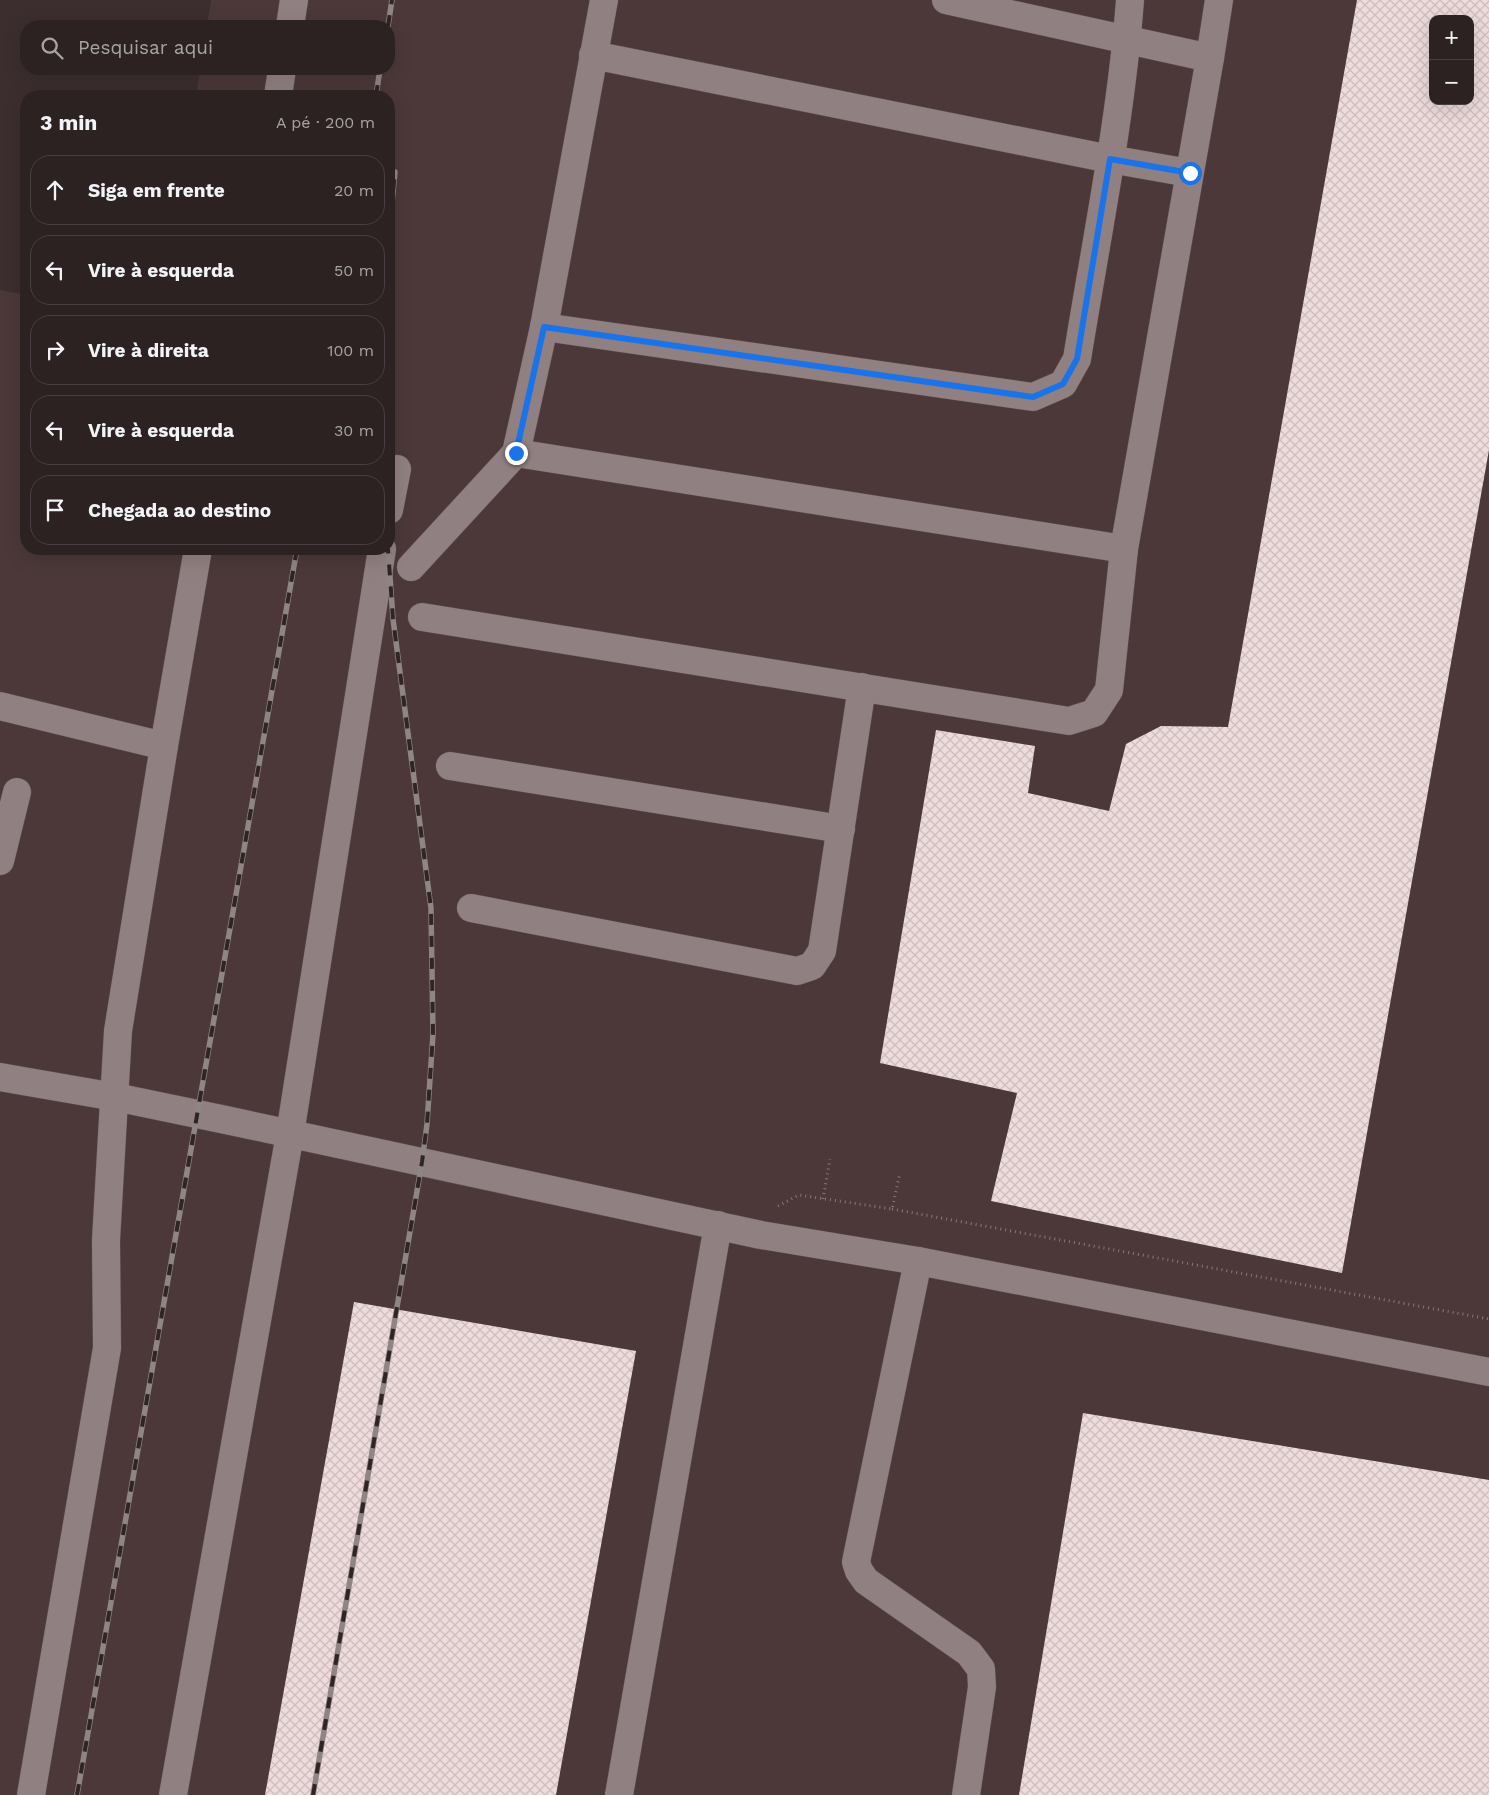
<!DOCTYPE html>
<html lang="pt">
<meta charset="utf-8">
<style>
:root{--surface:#2d2222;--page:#352a2a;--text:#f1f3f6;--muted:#a7a4a5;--line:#483f40}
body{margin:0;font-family:"Work Sans",sans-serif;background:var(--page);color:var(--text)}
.controls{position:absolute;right:15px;top:15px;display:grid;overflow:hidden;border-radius:10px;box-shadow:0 5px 20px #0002}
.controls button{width:45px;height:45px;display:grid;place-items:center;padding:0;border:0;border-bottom:1px solid var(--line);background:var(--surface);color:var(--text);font:25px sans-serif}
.stop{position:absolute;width:15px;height:15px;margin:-11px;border:4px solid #1a73e8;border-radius:50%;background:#fff}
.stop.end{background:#1a73e8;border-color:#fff;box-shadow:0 1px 5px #0008}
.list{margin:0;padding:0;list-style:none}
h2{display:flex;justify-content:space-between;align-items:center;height:65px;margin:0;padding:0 20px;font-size:21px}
h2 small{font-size:16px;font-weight:400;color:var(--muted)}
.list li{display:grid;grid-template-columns:32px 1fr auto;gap:15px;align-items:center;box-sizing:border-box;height:70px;margin:0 10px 10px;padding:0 10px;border:1px solid var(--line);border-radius:20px}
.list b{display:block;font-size:19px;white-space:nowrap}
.list em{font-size:16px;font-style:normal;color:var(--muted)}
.icon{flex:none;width:28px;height:28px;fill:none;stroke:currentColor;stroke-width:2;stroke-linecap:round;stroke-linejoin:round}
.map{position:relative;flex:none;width:1489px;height:1795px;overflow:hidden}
.search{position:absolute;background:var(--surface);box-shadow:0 5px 20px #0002;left:20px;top:20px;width:375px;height:55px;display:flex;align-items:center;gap:12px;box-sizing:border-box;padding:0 18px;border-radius:20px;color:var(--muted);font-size:19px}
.panel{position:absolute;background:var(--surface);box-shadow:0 5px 20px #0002;left:20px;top:90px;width:375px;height:465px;border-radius:20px}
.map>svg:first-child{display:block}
.built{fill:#4c3839;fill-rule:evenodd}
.building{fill:url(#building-cross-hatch);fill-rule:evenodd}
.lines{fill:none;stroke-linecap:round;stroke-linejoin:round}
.minor-casing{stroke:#594e4e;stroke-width:29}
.path{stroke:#867a7a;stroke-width:3;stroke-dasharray:1 4;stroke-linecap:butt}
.minor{stroke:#918081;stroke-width:28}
.rail-casing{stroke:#908585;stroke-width:5.5}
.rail{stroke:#312425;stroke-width:4;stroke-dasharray:11;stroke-linecap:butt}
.route{stroke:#1a73e8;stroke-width:6}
</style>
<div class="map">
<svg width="1489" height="1795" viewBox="0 0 1489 1795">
<defs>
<pattern id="building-cross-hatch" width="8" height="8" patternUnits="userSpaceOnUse" patternTransform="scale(1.25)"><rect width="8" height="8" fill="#eedbdc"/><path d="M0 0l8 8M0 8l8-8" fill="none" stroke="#cdbdbe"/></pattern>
</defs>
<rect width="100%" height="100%" fill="#3c2e2e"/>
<!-- built -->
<path class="built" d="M 211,0 L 1489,0 L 1489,1795 L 0,1795 L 0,290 L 26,295 L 26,549 L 389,549 L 389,96 L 196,96 L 200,69 L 389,69 L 389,26 L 207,26 ZM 1433,19 L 1470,19 L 1470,101 L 1433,101 Z"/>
<!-- building -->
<g class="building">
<path d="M 1357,0 L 1489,0 L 1489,450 L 1342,1273 L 991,1201 L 1017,1093 L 880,1063 L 936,730 L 1035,746 L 1028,793 L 1109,811 L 1126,744 L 1161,726 L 1228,727 ZM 1433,19 L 1470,19 L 1470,101 L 1433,101 Z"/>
<path d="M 354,1302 L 636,1351 L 556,1795 L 265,1795 Z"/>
<path d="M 1083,1413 L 1489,1480 L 1489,1795 L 1019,1795 Z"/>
</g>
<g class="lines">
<!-- minor casing -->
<g class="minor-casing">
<g id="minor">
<path d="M 946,0 L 1210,58"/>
<path d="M 290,26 L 294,0"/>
<path d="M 593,55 L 1110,159 L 1189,173"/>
<path d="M 278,96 L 282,69"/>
<path d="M 544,327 L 1033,397 L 1063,384 L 1077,359 C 1096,240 1121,120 1130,0"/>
<path d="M 516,453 L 1124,549"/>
<path d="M 389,510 L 397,469"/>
<path d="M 411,567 L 516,453 L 544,327 L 604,0"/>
<path d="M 422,617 L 1069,721 L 1094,713 L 1109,690 L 1124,549 L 1210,58 L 1219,0"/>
<path d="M 0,706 L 164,746"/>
<path d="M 450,766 L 841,829"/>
<path d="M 0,861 L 17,792"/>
<path d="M 471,908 L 797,971 L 812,966 L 822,951 L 862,687"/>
<path d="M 0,1077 L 115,1097 L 226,1120 L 761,1235 L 918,1261 L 1489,1372"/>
<path d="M 918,1261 L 856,1562 L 859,1571 L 866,1581 L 969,1653 L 981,1669 L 982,1687 L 966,1795"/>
<path d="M 31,1795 L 107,1348 L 106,1240 L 118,1031 L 164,746 L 198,549"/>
<path d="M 173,1795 L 290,1134 L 382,549"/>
<path d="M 619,1795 L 718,1225"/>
</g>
</g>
<!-- path -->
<g class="path">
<path d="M 823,1199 L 830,1159"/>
<path d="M 778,1206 L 799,1195 L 892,1209 L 900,1173"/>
<path d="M 892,1209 L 1489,1319"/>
</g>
<!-- minor -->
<use href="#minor" class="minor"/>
<!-- rail casing -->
<g class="rail-casing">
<g id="rail">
<path d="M 388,26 L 392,0"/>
<path d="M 376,96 L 380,69"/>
<path d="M 389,234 L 395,172"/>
<path d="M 77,1795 L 297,549"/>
<path d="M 313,1795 L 422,1162 L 427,1124 L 433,1034 L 431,908 L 393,619 L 388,549"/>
</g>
</g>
<!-- rail -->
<use href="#rail" class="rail"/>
</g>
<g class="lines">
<!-- route -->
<path class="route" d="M 516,453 L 544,327 L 1033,397 L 1063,384 L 1077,359 L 1110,159 L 1190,173"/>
</g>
</svg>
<div class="controls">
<button>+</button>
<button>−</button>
</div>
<div class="stop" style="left:1190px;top:173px"></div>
<div class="stop end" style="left:516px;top:453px"></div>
<div class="search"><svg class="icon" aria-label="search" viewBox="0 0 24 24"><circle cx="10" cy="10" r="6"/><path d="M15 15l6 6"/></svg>Pesquisar aqui</div>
<section class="panel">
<h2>3 min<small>A pé · 200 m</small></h2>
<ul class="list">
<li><svg class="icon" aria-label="ahead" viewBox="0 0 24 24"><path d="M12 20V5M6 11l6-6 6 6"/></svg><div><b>Siga em frente</b></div><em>20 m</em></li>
<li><svg class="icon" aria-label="left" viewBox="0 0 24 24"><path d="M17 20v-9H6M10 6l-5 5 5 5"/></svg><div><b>Vire à esquerda</b></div><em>50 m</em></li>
<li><svg class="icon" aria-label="right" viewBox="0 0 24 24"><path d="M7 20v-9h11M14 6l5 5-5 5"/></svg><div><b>Vire à direita</b></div><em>100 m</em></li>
<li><svg class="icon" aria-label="left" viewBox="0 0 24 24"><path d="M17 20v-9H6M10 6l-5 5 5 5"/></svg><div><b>Vire à esquerda</b></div><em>30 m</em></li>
<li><svg class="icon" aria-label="arrive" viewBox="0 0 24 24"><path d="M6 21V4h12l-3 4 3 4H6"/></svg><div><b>Chegada ao destino</b></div></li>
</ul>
</section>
</div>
